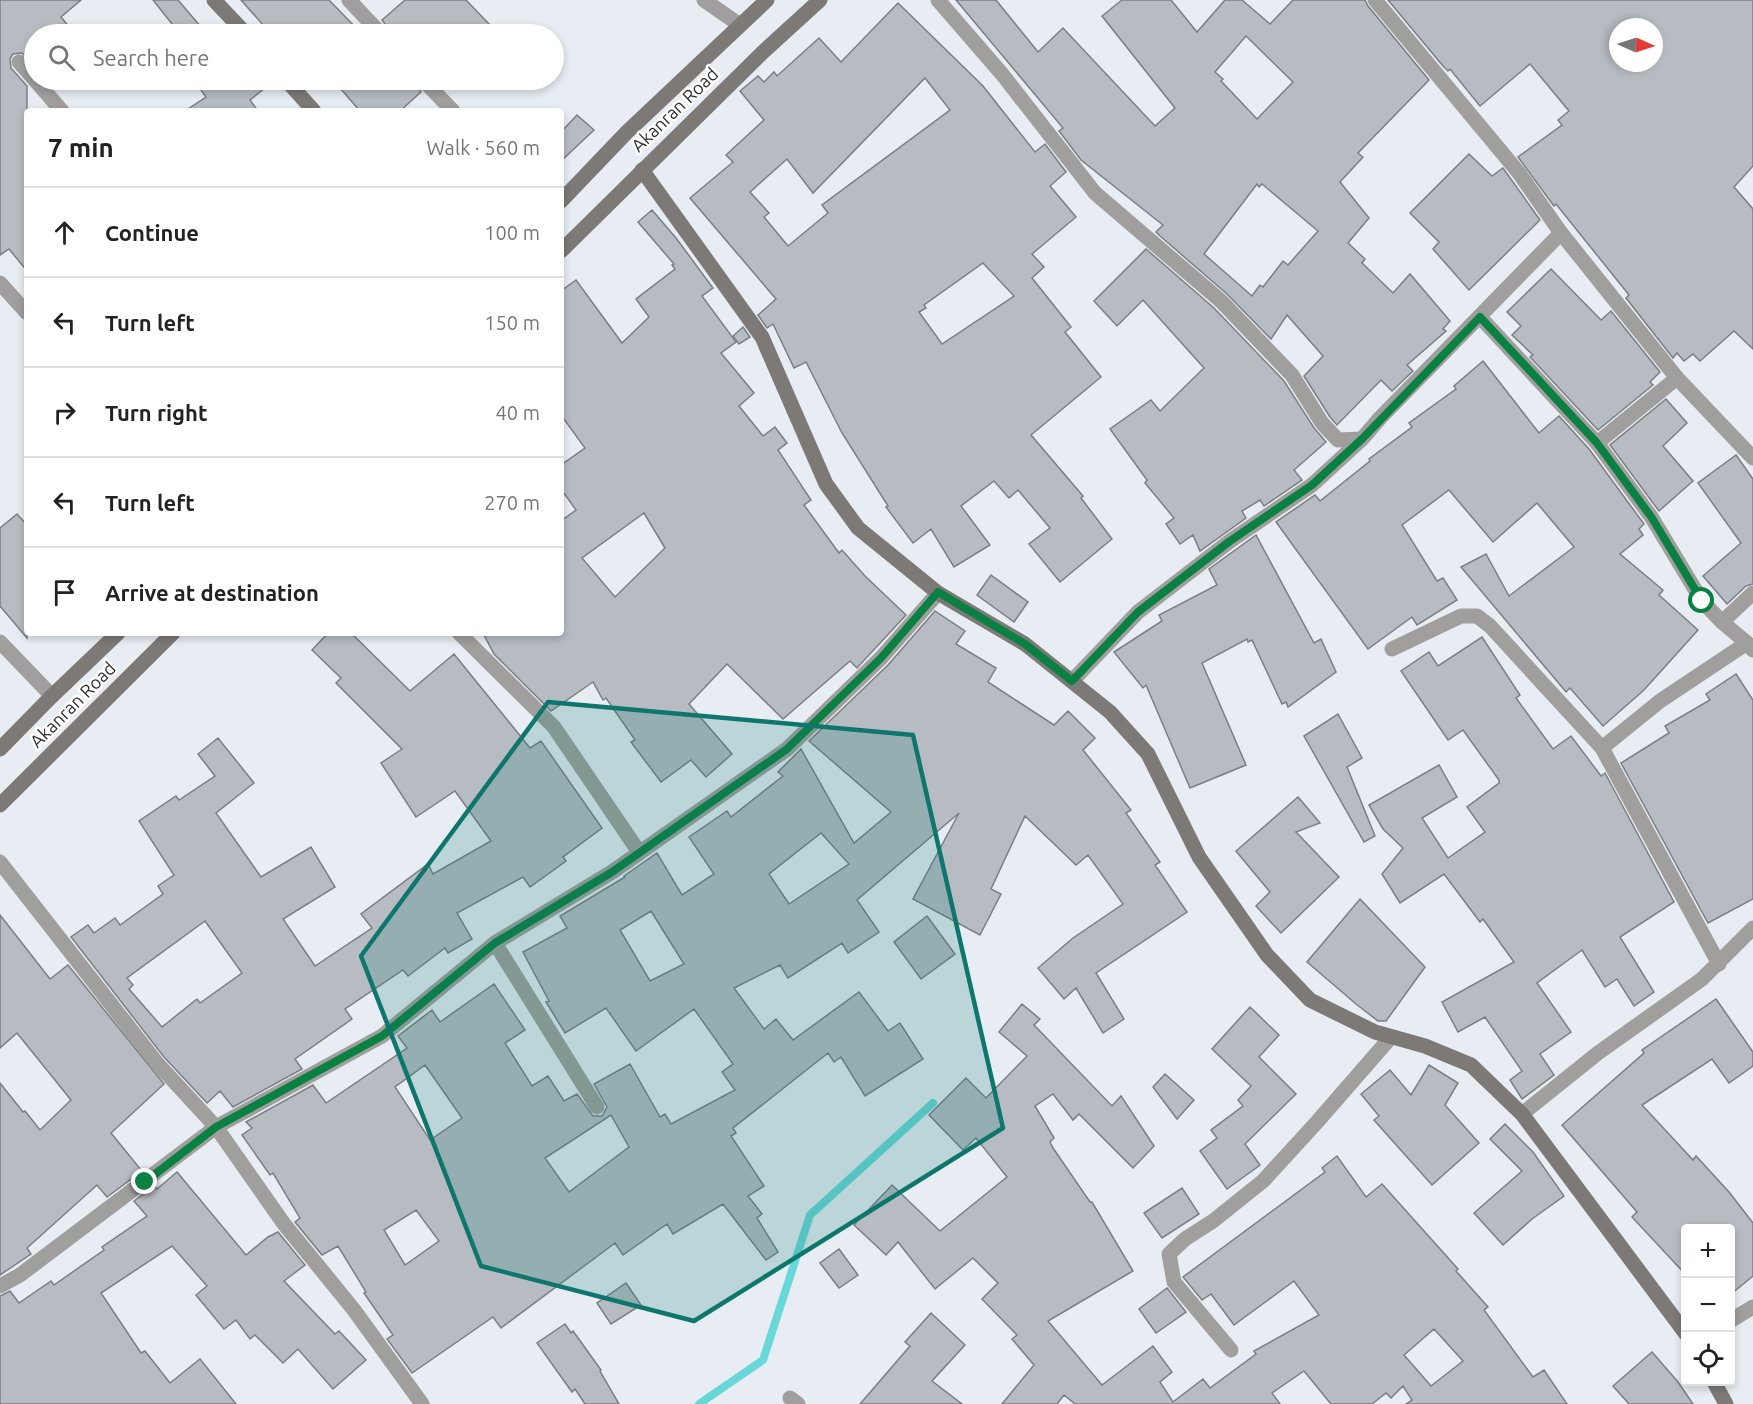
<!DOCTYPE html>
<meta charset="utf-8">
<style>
:root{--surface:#fff;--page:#f2f2f2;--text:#222;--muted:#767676;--line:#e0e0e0}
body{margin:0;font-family:Ubuntu,sans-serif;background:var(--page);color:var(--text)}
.controls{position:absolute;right:18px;bottom:18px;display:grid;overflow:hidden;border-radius:6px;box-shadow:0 3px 9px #0003}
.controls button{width:54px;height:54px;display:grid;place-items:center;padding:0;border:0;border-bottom:2px solid var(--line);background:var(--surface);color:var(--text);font:30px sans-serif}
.compass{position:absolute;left:1609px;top:18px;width:54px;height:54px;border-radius:50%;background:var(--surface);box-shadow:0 3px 9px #0003;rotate:93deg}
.stop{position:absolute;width:18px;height:18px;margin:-14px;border:4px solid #0b8043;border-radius:50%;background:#fff}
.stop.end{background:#0b8043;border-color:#fff;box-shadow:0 2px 6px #0008}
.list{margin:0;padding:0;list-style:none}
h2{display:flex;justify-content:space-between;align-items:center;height:78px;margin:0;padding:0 24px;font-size:26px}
h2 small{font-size:20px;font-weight:400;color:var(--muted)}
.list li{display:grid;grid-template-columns:39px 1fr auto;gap:18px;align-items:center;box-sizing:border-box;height:90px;padding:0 24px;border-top:2px solid var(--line)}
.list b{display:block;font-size:22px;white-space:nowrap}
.list em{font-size:20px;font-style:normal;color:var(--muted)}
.icon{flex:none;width:33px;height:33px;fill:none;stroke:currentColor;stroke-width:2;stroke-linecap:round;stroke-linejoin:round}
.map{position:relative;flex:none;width:1753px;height:1404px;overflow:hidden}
.search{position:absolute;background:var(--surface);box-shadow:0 3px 9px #0003;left:24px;top:24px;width:540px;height:66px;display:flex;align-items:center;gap:15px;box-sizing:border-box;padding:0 21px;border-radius:33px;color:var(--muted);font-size:22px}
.panel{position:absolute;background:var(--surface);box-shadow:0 3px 9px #0003;left:24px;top:108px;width:540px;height:528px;border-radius:6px}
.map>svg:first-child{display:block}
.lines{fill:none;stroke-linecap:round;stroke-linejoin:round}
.stream{stroke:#68d7d8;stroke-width:8}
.building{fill:#b7bcc2;stroke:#7b7f84;stroke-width:1.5;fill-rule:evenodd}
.street{stroke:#a19f9d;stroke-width:15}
.secondary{stroke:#7d7976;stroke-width:15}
.route{stroke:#0b8043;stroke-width:8}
.marked{fill:#0f766e;fill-opacity:0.2;stroke:#0f766e;stroke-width:4.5;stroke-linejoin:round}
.labels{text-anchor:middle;stroke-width:5;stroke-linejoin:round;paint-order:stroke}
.street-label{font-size:18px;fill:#2d2f31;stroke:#fff}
</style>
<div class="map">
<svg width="1753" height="1404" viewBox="0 0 1753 1404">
<rect width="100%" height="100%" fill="#e8edf3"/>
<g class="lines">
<!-- stream -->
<path class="stream" d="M 699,1404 L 763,1360 L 810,1215 L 933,1103"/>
</g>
<!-- building -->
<g class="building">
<path d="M 0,0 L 81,0 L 61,17 L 75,34 L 34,34 L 34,65 L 22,53 L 13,54 L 10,59 L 11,68 L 27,86 L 27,271 L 9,249 L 0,255 Z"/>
<path d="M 153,0 L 178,0 L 207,34 L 180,34 Z"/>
<path d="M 241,0 L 329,0 L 362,34 L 271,34 Z"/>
<path d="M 405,0 L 466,0 L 489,24 L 478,34 L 390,34 L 388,28 L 382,20 Z"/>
<path d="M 956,0 L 996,0 L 1038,52 L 1063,28 L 1155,126 L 1175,108 L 1102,16 L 1122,0 L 1171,0 L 1197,32 L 1225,0 L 1242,0 L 1270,24 L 1293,0 L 1365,0 L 1368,6 L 1429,80 L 1358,153 L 1363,157 L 1340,182 L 1369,218 L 1348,243 L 1365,259 L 1362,263 L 1393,293 L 1410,274 L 1450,321 L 1443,329 L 1446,331 L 1407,365 L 1413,371 L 1392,391 L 1381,380 L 1337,425 L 1330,417 L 1304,376 L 1323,356 L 1287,315 L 1271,339 L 1227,294 L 1160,236 L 1156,232 L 1163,225 L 1081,160 L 1059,131 L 1063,128 ZM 1246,36 L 1293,82 L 1257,119 L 1221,81 L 1223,79 L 1215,72 ZM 1257,184 L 1259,187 L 1262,184 L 1318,231 L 1288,265 L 1283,261 L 1263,287 L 1260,285 L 1252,296 L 1204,254 Z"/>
<path d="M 1388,0 L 1753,0 L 1753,166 L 1734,187 L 1753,209 L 1753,349 L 1734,331 L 1700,361 L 1693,354 L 1684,361 L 1677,353 L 1673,358 L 1626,298 L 1629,295 L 1556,204 L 1554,206 L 1518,157 L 1562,125 L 1558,120 L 1569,111 L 1530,64 L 1480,106 L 1450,69 L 1448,71 L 1443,66 ZM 1618,27 L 1654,27 L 1654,63 L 1618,63 Z"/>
<path d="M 898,3 L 983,86 L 1035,152 L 1045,144 L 1066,172 L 1050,186 L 1076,217 L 1032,254 L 1044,267 L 1032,278 L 1071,327 L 1065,332 L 1101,377 L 1031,435 L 1083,496 L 1081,498 L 1112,539 L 1060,582 L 1029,544 L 1050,528 L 1018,490 L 1009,498 L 994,481 L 961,506 L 990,545 L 954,567 L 931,529 L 913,543 L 886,507 L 888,506 L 842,433 L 806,362 L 794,368 L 773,324 L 767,328 L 758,315 L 776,299 L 690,198 L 733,162 L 726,155 L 764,120 L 740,91 L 758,76 L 764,82 L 774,72 L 777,76 L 819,38 L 841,62 ZM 925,78 L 950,110 L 822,205 L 828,213 L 788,246 L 764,217 L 769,213 L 750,192 L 787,159 L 813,193 ZM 983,263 L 1014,296 L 942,344 L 919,312 L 926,308 L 924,305 Z"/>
<path d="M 194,80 L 275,80 L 250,100 L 258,111 L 185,111 L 206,97 Z"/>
<path d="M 333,80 L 412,80 L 421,92 L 400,111 L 360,111 Z"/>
<path d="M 577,115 L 594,130 L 561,161 L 561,132 Z"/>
<path d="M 1469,154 L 1492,176 L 1503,168 L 1540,220 L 1469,290 L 1433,249 L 1439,242 L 1410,213 Z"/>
<path d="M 652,210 L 676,238 L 713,288 L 702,296 L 736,342 L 721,353 L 754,393 L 739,406 L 763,436 L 775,427 L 787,443 L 778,450 L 811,500 L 804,505 L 839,553 L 842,550 L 865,576 L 906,615 L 857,668 L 850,661 L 783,719 L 727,664 L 689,704 L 732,754 L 706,777 L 691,760 L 661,782 L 631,742 L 635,740 L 606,698 L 603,700 L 593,682 L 551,711 L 494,654 L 483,633 L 561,633 L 561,521 L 576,510 L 561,489 L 561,465 L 585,448 L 561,415 L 561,291 L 576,280 L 622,343 L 649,317 L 636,299 L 675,269 L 672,265 L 674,264 L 638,222 ZM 644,513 L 665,548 L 615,597 L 582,558 Z"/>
<path d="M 1146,249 L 1214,308 L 1284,381 L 1314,428 L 1326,442 L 1294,470 L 1302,480 L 1264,506 L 1260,500 L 1242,511 L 1246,518 L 1200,551 L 1193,535 L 1180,544 L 1166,524 L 1174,518 L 1145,483 L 1147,480 L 1110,429 L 1151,400 L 1160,411 L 1204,368 L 1143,300 L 1117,326 L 1094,301 Z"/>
<path d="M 1551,269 L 1601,320 L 1611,311 L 1660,372 L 1650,382 L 1653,385 L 1598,430 L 1530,357 L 1533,355 L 1512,335 L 1521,326 L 1507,312 Z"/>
<path d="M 743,327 L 750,337 L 739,344 L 733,336 Z"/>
<path d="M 1483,361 L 1539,433 L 1559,416 L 1589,449 L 1644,524 L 1639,529 L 1643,535 L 1620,554 L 1663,590 L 1659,595 L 1698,630 L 1644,690 L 1603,726 L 1570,688 L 1566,692 L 1461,567 L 1486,554 L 1509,596 L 1574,547 L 1537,503 L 1493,542 L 1449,490 L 1402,525 L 1437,581 L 1443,578 L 1457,600 L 1417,625 L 1412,617 L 1368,649 L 1276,522 L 1315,495 L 1320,501 L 1370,461 L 1369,459 L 1412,427 L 1409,423 L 1456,389 L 1454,386 Z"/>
<path d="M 1666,399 L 1687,423 L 1663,446 L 1693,481 L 1659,511 L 1610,445 Z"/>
<path d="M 1736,455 L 1753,479 L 1753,584 L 1746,586 L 1727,604 L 1703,576 L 1741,543 L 1698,483 Z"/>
<path d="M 17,514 L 27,525 L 27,638 L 0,606 L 0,528 Z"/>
<path d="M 1256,535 L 1314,643 L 1321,639 L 1336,672 L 1288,707 L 1286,702 L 1282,704 L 1252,640 L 1248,642 L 1247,639 L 1202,663 L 1246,765 L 1190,788 L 1146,685 L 1143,688 L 1114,652 L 1162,621 L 1159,615 L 1217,585 L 1209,569 Z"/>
<path d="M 991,575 L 1028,602 L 1014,622 L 977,595 Z"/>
<path d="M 935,611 L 965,631 L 956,644 L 996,668 L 988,682 L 1054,725 L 1068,711 L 1095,738 L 1083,750 L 1131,810 L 1126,813 L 1160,862 L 1155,865 L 1187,912 L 1096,973 L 1124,1019 L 1103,1033 L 1076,988 L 1064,999 L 1038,968 L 1073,938 L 1123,904 L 1088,855 L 1076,865 L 1025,816 L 991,889 L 1001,894 L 980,935 L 913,899 L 959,813 L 857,900 L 879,932 L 848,953 L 842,943 L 788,978 L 780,965 L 734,988 L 764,1029 L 776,1019 L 793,1040 L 859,992 L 888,1031 L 900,1023 L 923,1059 L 865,1096 L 841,1057 L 834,1062 L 828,1053 L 733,1128 L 736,1133 L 731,1136 L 764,1186 L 748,1196 L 762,1214 L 757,1218 L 778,1252 L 766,1260 L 723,1204 L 673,1234 L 667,1224 L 623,1255 L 615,1243 L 501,1328 L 493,1317 L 412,1373 L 387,1339 L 393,1335 L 364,1293 L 366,1292 L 338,1246 L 322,1255 L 295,1222 L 300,1218 L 273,1173 L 270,1175 L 242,1135 L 252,1128 L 246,1122 L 313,1085 L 326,1103 L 407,1048 L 398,1036 L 432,1010 L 440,1022 L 494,984 L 525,1030 L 505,1043 L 532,1086 L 548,1076 L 564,1101 L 577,1094 L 593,1116 L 602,1116 L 607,1107 L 594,1084 L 630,1064 L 660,1117 L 665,1114 L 671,1124 L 735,1090 L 722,1072 L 733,1064 L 694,1009 L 636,1051 L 606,1008 L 565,1033 L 546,1002 L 549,1001 L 523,952 L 567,928 L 560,916 L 625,877 L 624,876 L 657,853 L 682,895 L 714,874 L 689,837 L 727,811 L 731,817 L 783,776 L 778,772 L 801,749 L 854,843 L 891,812 L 809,741 L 888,665 ZM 821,833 L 849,864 L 789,904 L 769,874 ZM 651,911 L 684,964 L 650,981 L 620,930 ZM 425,1065 L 462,1118 L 430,1140 L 395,1087 ZM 611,1115 L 629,1147 L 569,1192 L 545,1158 ZM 416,1210 L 439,1241 L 405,1265 L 384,1230 Z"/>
<path d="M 328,633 L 351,633 L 410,691 L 454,654 L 530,748 L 541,741 L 602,828 L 563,857 L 566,861 L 530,887 L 523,877 L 457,913 L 472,939 L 448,953 L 445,948 L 408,976 L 403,970 L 345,1009 L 352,1019 L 295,1059 L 302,1069 L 233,1107 L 220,1091 L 207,1103 L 164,1057 L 71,937 L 88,925 L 94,933 L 115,918 L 120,925 L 163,894 L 158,886 L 174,875 L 139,821 L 176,796 L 179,800 L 215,776 L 198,754 L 218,738 L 254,783 L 216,813 L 261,877 L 311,847 L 335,887 L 283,919 L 315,966 L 372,928 L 361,914 L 428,864 L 433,874 L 491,841 L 455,791 L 416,817 L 381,763 L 402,749 L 336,683 L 341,678 L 312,650 ZM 205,921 L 242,973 L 200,1003 L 197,999 L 162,1027 L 129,989 L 133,985 L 127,978 Z"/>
<path d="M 1482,637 L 1520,695 L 1516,698 L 1553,749 L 1571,736 L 1601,776 L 1605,773 L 1674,902 L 1620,937 L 1654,992 L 1634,1006 L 1617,979 L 1605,987 L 1582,950 L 1537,983 L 1571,1032 L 1540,1054 L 1554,1075 L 1522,1099 L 1510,1080 L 1522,1071 L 1485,1017 L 1458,1032 L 1442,1002 L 1514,962 L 1483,919 L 1480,922 L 1444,874 L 1400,903 L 1382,874 L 1403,848 L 1383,829 L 1369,805 L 1439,765 L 1457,797 L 1422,818 L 1448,858 L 1485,832 L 1467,807 L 1499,783 L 1499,780 L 1463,730 L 1448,740 L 1401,671 L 1429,652 L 1438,666 Z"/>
<path d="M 1736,674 L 1753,700 L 1753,899 L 1708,923 L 1621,763 L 1669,733 L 1665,726 L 1710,700 L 1706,694 Z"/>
<path d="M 1338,714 L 1362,758 L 1347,767 L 1375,836 L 1364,842 L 1304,736 Z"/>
<path d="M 1298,797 L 1320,823 L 1296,832 L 1339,877 L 1281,933 L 1256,906 L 1270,892 L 1236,851 Z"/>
<path d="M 1360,899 L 1425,967 L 1386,1021 L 1378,1021 L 1356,1004 L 1307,962 Z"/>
<path d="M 0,915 L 50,979 L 68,965 L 164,1084 L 111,1133 L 142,1171 L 107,1197 L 97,1185 L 27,1248 L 31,1254 L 0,1275 L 0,1083 L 23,1112 L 25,1111 L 40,1130 L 71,1100 L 17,1033 L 0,1048 Z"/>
<path d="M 927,916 L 955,954 L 921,979 L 894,942 Z"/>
<path d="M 1716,999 L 1753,1052 L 1753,1066 L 1729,1083 L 1712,1059 L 1642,1105 L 1693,1160 L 1696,1156 L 1729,1192 L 1753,1223 L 1753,1276 L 1731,1294 L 1731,1228 L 1686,1228 L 1686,1275 L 1632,1217 L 1637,1212 L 1562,1125 L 1644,1053 L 1642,1050 Z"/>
<path d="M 1022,1004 L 1040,1019 L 1034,1025 L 1112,1106 L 1121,1096 L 1154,1146 L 1133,1168 L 1079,1114 L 1073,1120 L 1053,1094 L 1035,1106 L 1054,1138 L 1050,1142 L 1053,1148 L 1090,1202 L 1092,1202 L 1133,1271 L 1048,1321 L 1102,1385 L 1153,1346 L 1172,1372 L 1160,1382 L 1173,1402 L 1203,1379 L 1210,1388 L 1256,1354 L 1254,1351 L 1319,1315 L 1294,1281 L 1234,1325 L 1211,1294 L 1202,1300 L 1183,1277 L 1325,1172 L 1322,1168 L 1337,1156 L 1366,1197 L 1382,1184 L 1458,1269 L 1456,1271 L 1488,1307 L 1484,1310 L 1533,1377 L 1544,1370 L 1567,1404 L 1406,1404 L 1412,1400 L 1403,1386 L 1391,1398 L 1386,1393 L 1372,1404 L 1331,1404 L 1304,1371 L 1272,1393 L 1280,1404 L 1075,1404 L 1064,1395 L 1057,1404 L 1002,1404 L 1034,1365 L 1012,1339 L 1017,1335 L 982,1299 L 998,1283 L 973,1258 L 935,1289 L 898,1242 L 886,1255 L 854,1225 L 892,1185 L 940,1231 L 1007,1177 L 976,1138 L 963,1150 L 929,1115 L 966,1078 L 986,1098 L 1027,1056 L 999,1032 ZM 1434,1329 L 1463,1361 L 1431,1386 L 1404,1355 Z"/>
<path d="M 1250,1007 L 1279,1035 L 1259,1057 L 1296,1094 L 1245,1144 L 1260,1165 L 1227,1189 L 1200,1151 L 1217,1138 L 1211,1130 L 1243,1106 L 1238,1100 L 1251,1086 L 1212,1049 Z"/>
<path d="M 1429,1065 L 1458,1083 L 1445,1105 L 1479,1143 L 1432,1185 L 1374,1120 L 1379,1116 L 1361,1094 L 1390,1070 L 1411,1095 Z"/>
<path d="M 1165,1074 L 1194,1100 L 1177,1119 L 1153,1087 Z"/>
<path d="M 1505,1124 L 1533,1152 L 1564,1196 L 1532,1219 L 1503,1245 L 1474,1213 L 1522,1171 L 1490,1139 Z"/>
<path d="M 177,1172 L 246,1255 L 268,1237 L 278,1232 L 305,1265 L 284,1281 L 335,1334 L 339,1331 L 366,1360 L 333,1389 L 298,1349 L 283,1363 L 255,1335 L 250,1339 L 236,1320 L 224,1329 L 196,1295 L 207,1286 L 172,1246 L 101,1293 L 141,1353 L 145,1351 L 170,1383 L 200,1359 L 236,1404 L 0,1404 L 0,1296 L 10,1291 L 19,1303 L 51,1281 L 54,1285 L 104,1250 L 102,1247 L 147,1216 L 134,1201 L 154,1186 L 157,1189 Z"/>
<path d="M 1182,1188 L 1199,1214 L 1162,1238 L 1144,1213 Z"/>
<path d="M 839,1249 L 858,1275 L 839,1288 L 820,1263 Z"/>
<path d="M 626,1283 L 641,1305 L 611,1324 L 597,1303 Z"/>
<path d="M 1167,1288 L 1186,1312 L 1156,1333 L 1139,1309 Z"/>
<path d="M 931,1313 L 965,1345 L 932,1381 L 962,1404 L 860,1404 L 910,1346 L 905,1342 Z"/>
<path d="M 565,1324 L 571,1333 L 573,1331 L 601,1370 L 600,1371 L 619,1404 L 585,1404 L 575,1389 L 572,1392 L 537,1343 Z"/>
<path d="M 1652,1352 L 1678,1382 L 1693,1404 L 1629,1404 L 1613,1386 Z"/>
</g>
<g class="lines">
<!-- street -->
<g class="street">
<path d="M 349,0 L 381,34"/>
<path d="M 704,0 L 740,25"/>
<path d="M 938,0 L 1002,74 L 1095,193 L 1221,301 L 1292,375 L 1322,423 L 1338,440 L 1362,439"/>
<path d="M 1375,0 L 1519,173 L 1561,233 L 1677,378 L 1753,458"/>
<path d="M 19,62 L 34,79"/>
<path d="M 35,80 L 62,111"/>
<path d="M 423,80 L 453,111"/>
<path d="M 0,283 L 27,313"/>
<path d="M 1480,317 L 1597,443 L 1652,518 L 1702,601 L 1722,622 L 1747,643 L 1753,650"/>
<path d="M 1597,443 L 1677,378"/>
<path d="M 1722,622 L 1753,593"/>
<path d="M 459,633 L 554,727 L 639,852"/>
<path d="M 0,642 L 52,696"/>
<path d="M 1392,649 L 1461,616 L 1477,616 L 1490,626 L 1602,748 L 1719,964"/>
<path d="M 1072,681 L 1138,612 L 1230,541 L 1312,485 L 1362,439 L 1380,418 L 1561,233"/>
<path d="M 1602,748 L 1660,701 L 1747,643"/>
<path d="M 0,862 L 157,1063 L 216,1127 L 284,1224 L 354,1310 L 422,1404"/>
<path d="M 495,943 L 597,1107"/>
<path d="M 1522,1114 L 1598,1053 L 1702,979 L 1753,928"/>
<path d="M 0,1286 L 20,1275 L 216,1127 L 382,1036 L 495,943 L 612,872 L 787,749 L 881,658 L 938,593"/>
<path d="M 1730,1321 L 1753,1307"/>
<path d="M 1231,1350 L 1174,1282 L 1169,1254 L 1185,1239 L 1213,1221 L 1263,1181 L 1317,1122 L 1391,1037"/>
<path d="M 790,1398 L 798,1404"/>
</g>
<!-- secondary -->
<g class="secondary">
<path d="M 214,0 L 246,34"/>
<path d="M 286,80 L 314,111"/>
<path d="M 642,170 L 762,337 L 826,484 L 858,528 L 938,593 L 1025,644 L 1110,712 L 1148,754 L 1199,857 L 1267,955 L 1310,1000 L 1375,1032 L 1425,1046 L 1471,1065 L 1522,1114 L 1686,1334"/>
<path d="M 561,201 L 627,132 L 767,0"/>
<path d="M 561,251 L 762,53 L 820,0"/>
<path d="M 0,749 L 52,696 L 118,633"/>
<path d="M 0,805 L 173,633"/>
<path d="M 1714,1382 L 1726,1404"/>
</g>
</g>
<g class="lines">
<!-- route -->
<path class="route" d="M 145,1182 L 216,1127 L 382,1036 L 495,943 L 612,872 L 787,749 L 881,658 L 938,592 L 1025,644 L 1072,681 L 1138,612 L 1230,541 L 1312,485 L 1362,439 L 1480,317 L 1597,443 L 1652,518 L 1702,601"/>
</g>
<!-- marked area -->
<path class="marked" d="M 548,702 L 913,735 L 1003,1128 L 694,1321 L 481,1266 L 361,956 Z"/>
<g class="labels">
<!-- street labels -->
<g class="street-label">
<text transform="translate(675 110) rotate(-44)" y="6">Akanran Road</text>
<text transform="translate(73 705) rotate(-45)" y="6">Akanran Road</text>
</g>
</g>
</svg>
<div class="controls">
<button>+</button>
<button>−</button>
<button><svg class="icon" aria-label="locate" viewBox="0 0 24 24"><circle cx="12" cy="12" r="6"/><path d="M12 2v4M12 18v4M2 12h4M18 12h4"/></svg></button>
</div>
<svg class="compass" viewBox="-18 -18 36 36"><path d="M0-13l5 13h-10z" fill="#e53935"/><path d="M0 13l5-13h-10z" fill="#767676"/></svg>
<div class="stop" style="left:1702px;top:601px"></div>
<div class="stop end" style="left:145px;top:1182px"></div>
<div class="search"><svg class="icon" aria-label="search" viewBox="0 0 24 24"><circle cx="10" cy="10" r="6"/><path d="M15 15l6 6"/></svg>Search here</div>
<section class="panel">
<h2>7 min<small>Walk · 560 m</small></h2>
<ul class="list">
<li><svg class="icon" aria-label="ahead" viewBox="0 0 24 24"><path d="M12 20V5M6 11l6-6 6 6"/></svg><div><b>Continue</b></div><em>100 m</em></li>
<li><svg class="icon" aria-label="left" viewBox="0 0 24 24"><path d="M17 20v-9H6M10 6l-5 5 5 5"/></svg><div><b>Turn left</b></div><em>150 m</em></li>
<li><svg class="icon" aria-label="right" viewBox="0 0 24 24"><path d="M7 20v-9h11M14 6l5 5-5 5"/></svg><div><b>Turn right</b></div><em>40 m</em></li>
<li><svg class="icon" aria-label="left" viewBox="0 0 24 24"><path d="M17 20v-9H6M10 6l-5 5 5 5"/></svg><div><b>Turn left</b></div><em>270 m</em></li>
<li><svg class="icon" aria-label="arrive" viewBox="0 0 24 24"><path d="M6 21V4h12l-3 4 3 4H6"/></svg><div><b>Arrive at destination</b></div></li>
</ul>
</section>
</div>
